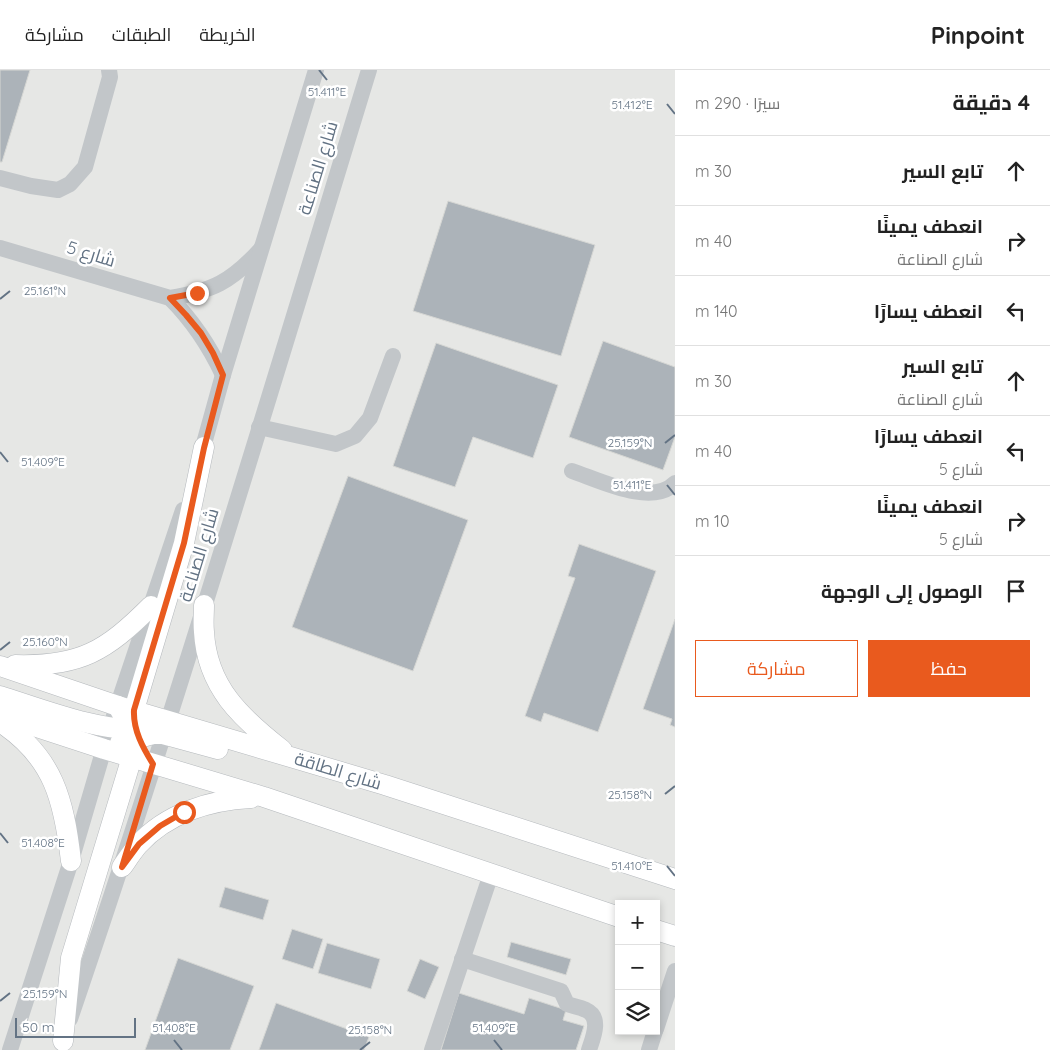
<!DOCTYPE html>
<html lang="ar">
<meta charset="utf-8">
<style>
:root{--surface:#fff;--page:#f6f6f6;--text:#222;--muted:#767676;--line:#e0e0e0;--accent:#e95a1e}
body{margin:0;font-family:Quicksand,Cairo,sans-serif;background:var(--page);color:var(--text);direction:rtl}
.controls{position:absolute;right:15px;bottom:15px;display:grid;overflow:hidden;border-radius:0px;box-shadow:0 2px 8px #0003}
.controls button{width:45px;height:45px;display:grid;place-items:center;padding:0;border:0;border-bottom:1px solid var(--line);background:var(--surface);color:var(--text);font:25px sans-serif}
.scale{position:absolute;left:15px;bottom:12px;width:121px;box-sizing:border-box;padding-left:5px;border:2px solid #637384;border-top:0;font-size:14px;line-height:18px;white-space:nowrap;color:#637384;-webkit-text-stroke:4px #fff;paint-order:stroke}
.stop{position:absolute;width:15px;height:15px;margin:-11px;border:4px solid #e95a1e;border-radius:50%;background:#fff}
.stop.end{background:#e95a1e;border-color:#fff;box-shadow:0 1px 5px #0008}
.list{margin:0;padding:0;list-style:none}
h2{display:flex;justify-content:space-between;align-items:center;height:65px;margin:0;padding:0 20px;font-size:21px}
h2 small{font-size:16px;font-weight:400;color:var(--muted)}
.list li{display:grid;grid-template-columns:32px 1fr auto;gap:15px;align-items:center;box-sizing:border-box;height:70px;padding:0 20px;border-top:1px solid var(--line)}
.list b{display:block;font-size:19px;white-space:nowrap}
.list p{margin:0;font-size:16px;white-space:nowrap;color:var(--muted)}
.list em{font-size:16px;font-style:normal;color:var(--muted)}
.actions{display:flex;gap:10px;padding:15px 20px}
.actions a{flex:1;padding:11px 0;border:1px solid var(--accent);border-radius:0px;text-align:center;font-size:18px;color:var(--accent)}
.actions .main{background:var(--accent);color:#fff}
.icon{flex:none;width:28px;height:28px;fill:none;stroke:currentColor;stroke-width:2;stroke-linecap:round;stroke-linejoin:round}
.map{position:relative;flex:none;width:675px;height:980px;overflow:hidden;direction:ltr}
header{display:flex;align-items:center;gap:30px;box-sizing:border-box;height:70px;padding:0 25px;background:var(--surface);border-bottom:1px solid var(--line)}
header strong{font-size:24px}
nav{display:flex;gap:28px;margin-inline-start:auto;font-size:18px}
main{display:flex}
aside{flex:1;background:var(--surface)}
.map>svg:first-child{display:block}
.built{fill:#e6e7e5;fill-rule:evenodd}
.building{fill:#acb3b9;stroke:#d6d7d4}
.lines{fill:none;stroke-linecap:round;stroke-linejoin:round}
.major-casing{stroke:#b5b9bd;stroke-width:21}
.minor{stroke:#c2c6c9;stroke-width:16}
.major{stroke:#fff;stroke-width:20}
.route{stroke:#e95a1e;stroke-width:6}
.ticks{fill:none;stroke:#637384;stroke-width:2}
.labels{text-anchor:middle;stroke-width:5;stroke-linejoin:round;paint-order:stroke}
.street-label{font-size:18px;fill:#637384;stroke:#fff}
.ticks-label{font-size:12px;text-anchor:middle;fill:#637384;stroke:#fff;stroke-width:5;stroke-linejoin:round;paint-order:stroke}
</style>
<header>
<strong>Pinpoint</strong>
<nav><a>الخريطة</a><a>الطبقات</a><a>مشاركة</a></nav>
</header>
<main>
<aside>
<h2>4 دقيقة<small>سيرًا · 290 m</small></h2>
<ul class="list">
<li><svg class="icon" aria-label="ahead" viewBox="0 0 24 24"><path d="M12 20V5M6 11l6-6 6 6"/></svg><div><b>تابع السير</b></div><em>30 m</em></li>
<li><svg class="icon" aria-label="right" viewBox="0 0 24 24"><path d="M7 20v-9h11M14 6l5 5-5 5"/></svg><div><b>انعطف يمينًا</b><p>شارع الصناعة</p></div><em>40 m</em></li>
<li><svg class="icon" aria-label="left" viewBox="0 0 24 24"><path d="M17 20v-9H6M10 6l-5 5 5 5"/></svg><div><b>انعطف يسارًا</b></div><em>140 m</em></li>
<li><svg class="icon" aria-label="ahead" viewBox="0 0 24 24"><path d="M12 20V5M6 11l6-6 6 6"/></svg><div><b>تابع السير</b><p>شارع الصناعة</p></div><em>30 m</em></li>
<li><svg class="icon" aria-label="left" viewBox="0 0 24 24"><path d="M17 20v-9H6M10 6l-5 5 5 5"/></svg><div><b>انعطف يسارًا</b><p>شارع 5</p></div><em>40 m</em></li>
<li><svg class="icon" aria-label="right" viewBox="0 0 24 24"><path d="M7 20v-9h11M14 6l5 5-5 5"/></svg><div><b>انعطف يمينًا</b><p>شارع 5</p></div><em>10 m</em></li>
<li><svg class="icon" aria-label="arrive" viewBox="0 0 24 24"><path d="M6 21V4h12l-3 4 3 4H6"/></svg><div><b>الوصول إلى الوجهة</b></div></li>
</ul>
<div class="actions"><a class="main">حفظ</a><a>مشاركة</a></div>
</aside>
<div class="map">
<svg width="675" height="980" viewBox="0 0 675 980">
<rect width="100%" height="100%" fill="#f5f5f1"/>
<!-- built -->
<path class="built" d="M 0,0 L 675,0 L 675,980 L 0,980 ZM 619,834 L 656,834 L 656,961 L 619,961 Z"/>
<!-- building -->
<g class="building">
<path d="M 0,0 L 30,0 L 2,92 L 0,92 Z"/>
<path d="M 448,131 L 595,175 L 561,286 L 413,241 Z"/>
<path d="M 603,271 L 675,297 L 675,367 L 663,400 L 569,367 Z"/>
<path d="M 436,273 L 558,315 L 533,388 L 473,367 L 455,417 L 393,396 Z"/>
<path d="M 348,406 L 468,450 L 413,601 L 292,557 Z"/>
<path d="M 579,474 L 656,501 L 598,662 L 544,643 L 541,652 L 525,646 L 575,508 L 568,506 Z"/>
<path d="M 675,549 L 675,657 L 670,655 L 672,649 L 643,639 Z"/>
<path d="M 225,817 L 269,830 L 263,850 L 219,837 Z"/>
<path d="M 292,859 L 323,869 L 313,899 L 282,889 Z"/>
<path d="M 511,872 L 571,889 L 566,905 L 507,887 Z"/>
<path d="M 327,873 L 380,889 L 371,919 L 318,903 Z"/>
<path d="M 178,888 L 254,916 L 230,980 L 145,980 Z"/>
<path d="M 420,889 L 439,897 L 425,929 L 407,921 Z"/>
<path d="M 459,923 L 524,944 L 529,928 L 566,940 L 563,950 L 584,956 L 576,980 L 441,980 Z"/>
<path d="M 276,933 L 369,967 L 364,980 L 259,980 Z"/>
</g>
<g class="lines">
<!-- major casing -->
<g class="major-casing">
<g id="major">
<path d="M 204,535 C 204,544 203,553 204,562 C 207,617 241,648 282,680"/>
<path d="M 15,595 C 80,597 106,581 151,536"/>
<path d="M 0,596 L 118,636 L 385,715 L 675,809"/>
<path d="M 0,626 C 33,636 110,666 141,657"/>
<path d="M 0,645 L 104,679 L 264,727 L 619,847"/>
<path d="M 0,652 C 54,687 64,731 71,791"/>
<path d="M 134,652 L 134,640 L 184,473 L 204,377"/>
<path d="M 120,673 L 153,664 L 163,664 L 218,679"/>
<path d="M 122,797 C 127,790 132,782 138,775 C 167,743 210,730 251,728"/>
<path d="M 656,860 L 675,866"/>
<path d="M 63,971 L 71,888 L 132,687 C 135,668 127,652 118,636"/>
</g>
</g>
<!-- minor -->
<g class="minor">
<path d="M 0,108 L 31,116 L 58,120 L 70,114 L 85,97 L 110,7 L 109,0"/>
<path d="M 0,178 L 170,228 C 212,221 231,212 260,180"/>
<path d="M 170,228 C 193,251 209,275 223,305"/>
<path d="M 259,357 L 336,374 L 355,366 L 370,348 L 393,286"/>
<path d="M 200,388 L 223,305 L 316,0"/>
<path d="M 572,401 C 599,410 652,437 675,413"/>
<path d="M 462,889 L 561,921 L 567,934 C 573,936 580,937 586,940 C 602,947 593,968 589,980"/>
<path d="M 70,949 C 177,635 272,317 369,0"/>
<path d="M 656,959 L 675,901"/>
<path d="M 10,980 L 71,791 L 110,658 L 183,440"/>
<path d="M 432,980 L 491,804"/>
<path d="M 649,980 L 655,961"/>
</g>
<!-- major -->
<use href="#major" class="major"/>
</g>
<g class="lines">
<!-- route -->
<path class="route" d="M 184,742 L 160,756 L 139,774 L 122,797 L 153,694 C 143,678 133,660 134,640 L 184,473 L 204,378 L 223,305 L 213,283 L 201,263 L 186,245 L 170,228 L 197,223"/>
</g>
<!-- ticks -->
<path class="ticks" d="M 319,0 L 327,10M 667,34 L 675,44M 0,229 L 10,221M 665,373 L 675,365M 0,382 L 8,392M 667,415 L 675,425M 0,580 L 10,572M 665,724 L 675,716M 0,763 L 8,773M 667,796 L 675,806M 0,931 L 10,923M 174,970 L 182,980M 494,970 L 502,980M 360,980 L 370,972"/>
<g class="labels">
<!-- street labels -->
<g class="street-label">
<text transform="translate(318 98) rotate(-73)" y="6">شارع الصناعة</text>
<text transform="translate(91 184) rotate(17)" y="6">شارع 5</text>
<text transform="translate(199 485) rotate(-73)" y="6">شارع الصناعة</text>
<text transform="translate(338 701) rotate(17)" y="6">شارع الطاقة</text>
</g>
</g>
<g class="ticks-label">
<text x="327" y="26">51.411°E</text>
<text x="632" y="39">51.412°E</text>
<text x="45" y="225">25.161°N</text>
<text x="630" y="377">25.159°N</text>
<text x="43" y="396">51.409°E</text>
<text x="632" y="419">51.411°E</text>
<text x="45" y="576">25.160°N</text>
<text x="630" y="729">25.158°N</text>
<text x="43" y="777">51.408°E</text>
<text x="632" y="800">51.410°E</text>
<text x="45" y="928">25.159°N</text>
<text x="174" y="962">51.408°E</text>
<text x="494" y="962">51.409°E</text>
<text x="370" y="964">25.158°N</text>
</g>
</svg>
<div class="controls">
<button>+</button>
<button>−</button>
<button><svg class="icon" aria-label="layers" viewBox="0 0 24 24"><path d="M12 4l9 5-9 5-9-5zM3 14l9 5 9-5"/></svg></button>
</div>
<div class="scale">50 m</div>
<div class="stop" style="left:184px;top:742px"></div>
<div class="stop end" style="left:197px;top:223px"></div>
</div>
</main>
